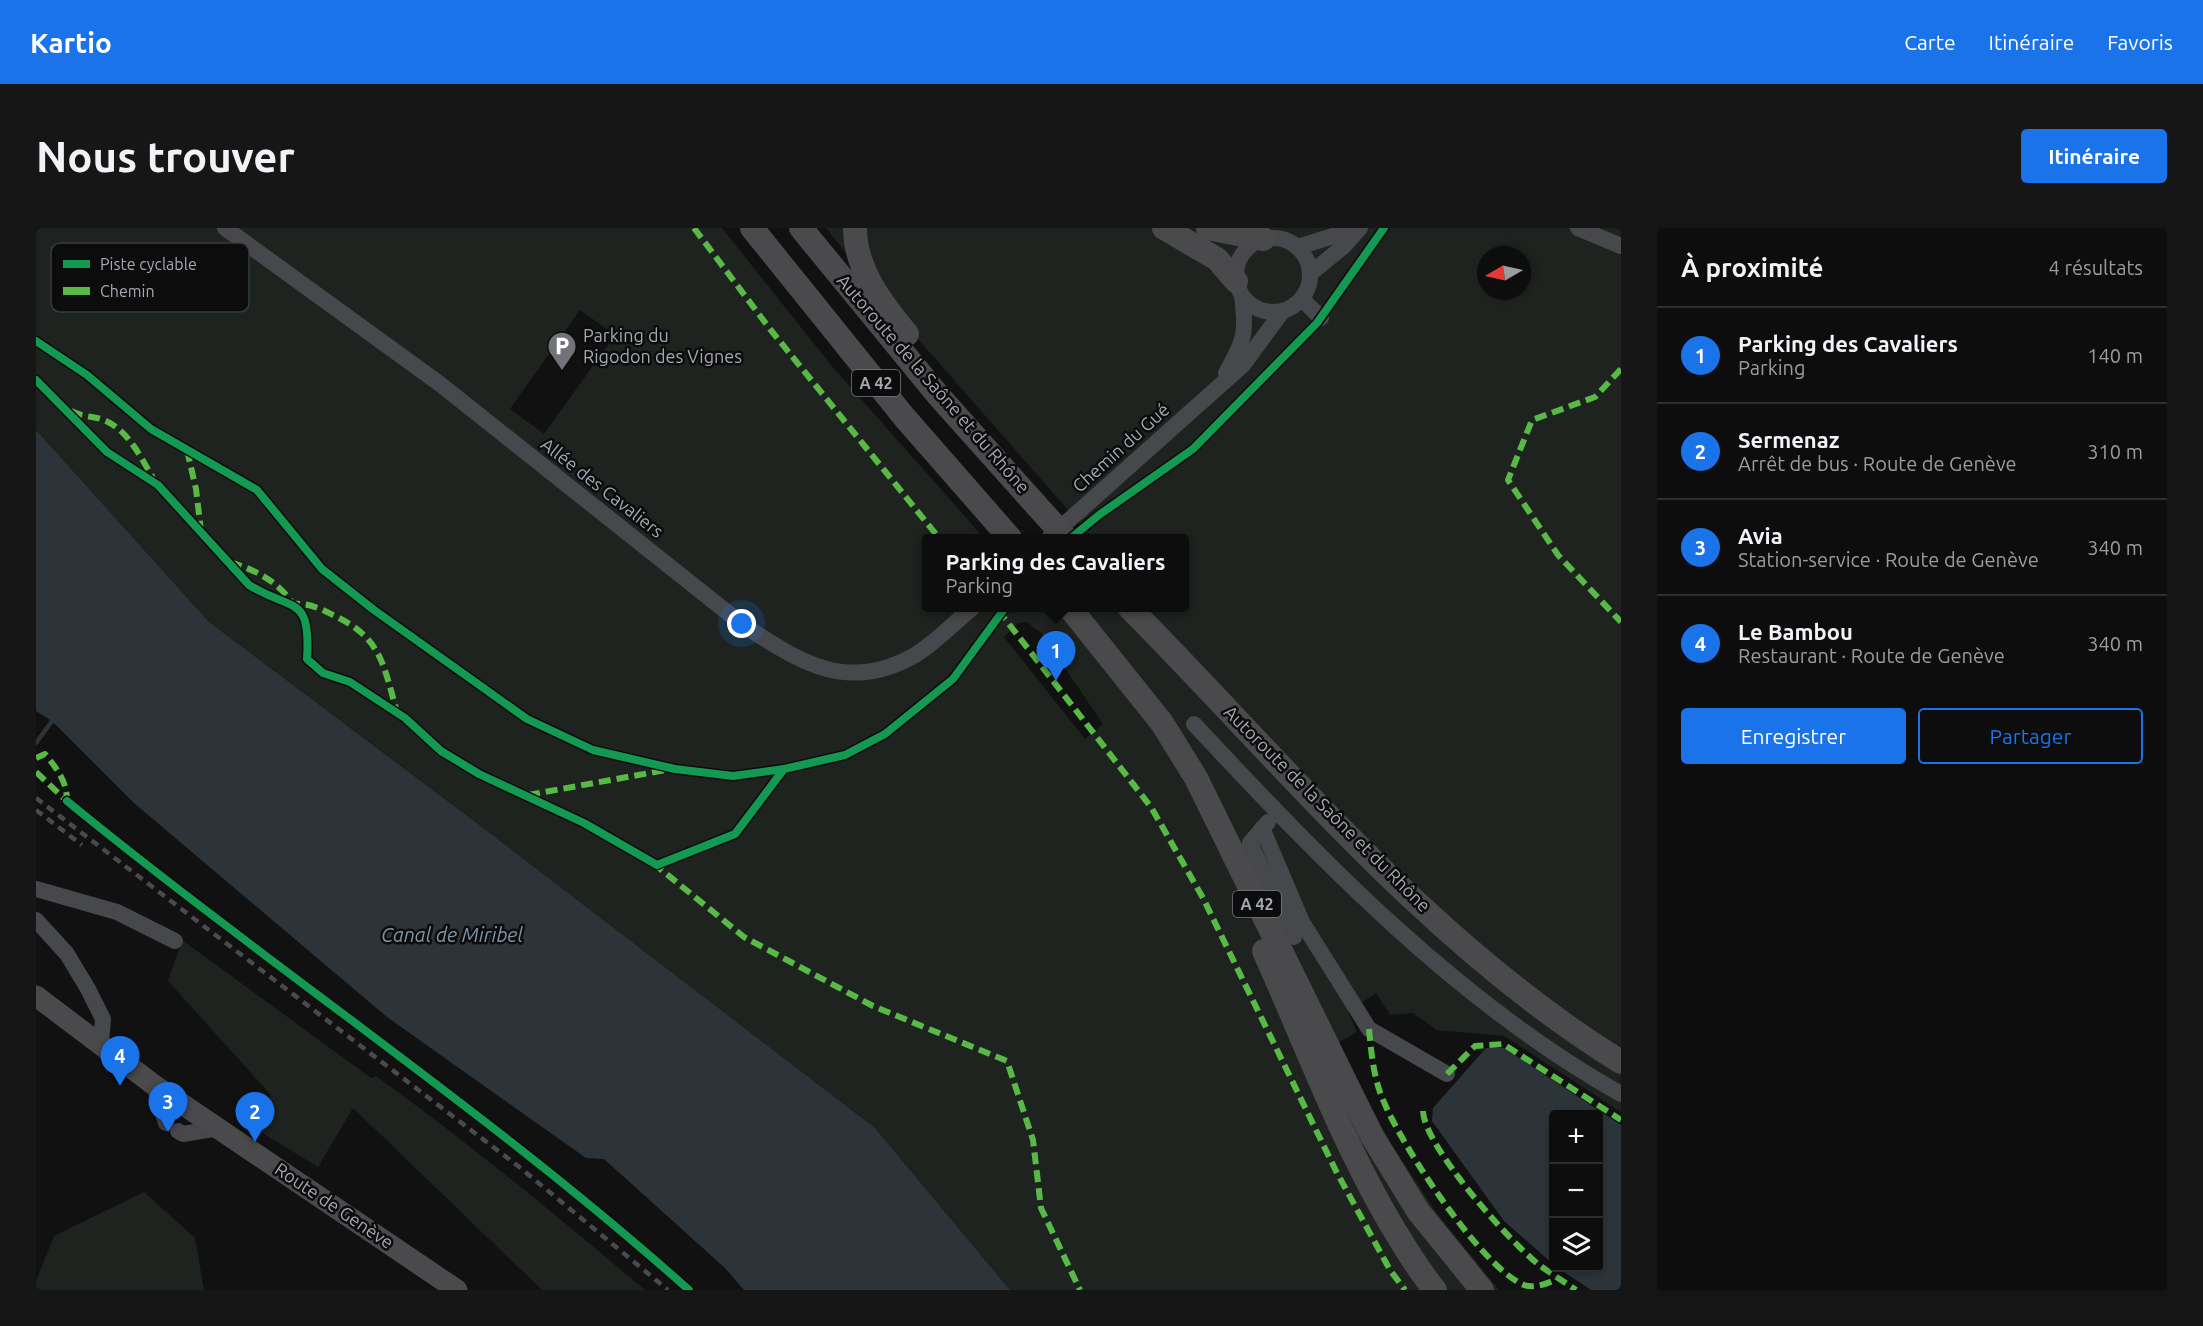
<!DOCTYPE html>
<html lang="fr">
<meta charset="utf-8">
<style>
:root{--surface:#0d0d0e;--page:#161617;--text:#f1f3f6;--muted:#9a9c9e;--line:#2d2d2e;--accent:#1a73e8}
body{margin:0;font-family:Ubuntu,sans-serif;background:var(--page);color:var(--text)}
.controls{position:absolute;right:18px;bottom:18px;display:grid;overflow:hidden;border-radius:6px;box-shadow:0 3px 9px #0003}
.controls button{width:54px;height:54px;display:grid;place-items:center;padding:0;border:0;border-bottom:2px solid var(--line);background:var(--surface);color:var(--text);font:30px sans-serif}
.compass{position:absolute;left:1441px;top:18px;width:54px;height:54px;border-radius:50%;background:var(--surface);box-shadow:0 3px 9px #0003;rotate:261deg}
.you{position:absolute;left:706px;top:396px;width:21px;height:21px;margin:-15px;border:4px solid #fff;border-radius:50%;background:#1a73e8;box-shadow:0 0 0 9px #1a73e833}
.badge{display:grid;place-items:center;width:39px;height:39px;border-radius:50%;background:var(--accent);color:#fff;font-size:20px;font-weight:700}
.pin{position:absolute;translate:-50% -50px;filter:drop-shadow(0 2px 3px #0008)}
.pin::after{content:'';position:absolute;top:32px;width:21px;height:18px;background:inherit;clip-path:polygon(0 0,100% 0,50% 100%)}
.popup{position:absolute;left:886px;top:306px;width:267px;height:78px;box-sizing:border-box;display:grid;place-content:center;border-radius:6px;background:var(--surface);filter:drop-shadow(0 2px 4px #0005);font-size:20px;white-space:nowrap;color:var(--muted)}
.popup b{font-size:22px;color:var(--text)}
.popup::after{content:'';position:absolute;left:50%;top:100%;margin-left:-12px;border:12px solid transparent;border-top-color:var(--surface)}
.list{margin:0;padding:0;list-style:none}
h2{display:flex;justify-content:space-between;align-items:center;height:78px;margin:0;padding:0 24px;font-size:26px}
h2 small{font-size:20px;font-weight:400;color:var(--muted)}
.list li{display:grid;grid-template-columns:39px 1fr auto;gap:18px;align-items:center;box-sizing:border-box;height:96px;padding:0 24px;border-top:2px solid var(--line)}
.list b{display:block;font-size:22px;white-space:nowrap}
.list p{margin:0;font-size:20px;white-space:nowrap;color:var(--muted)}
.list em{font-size:20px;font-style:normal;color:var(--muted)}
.actions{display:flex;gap:12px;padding:18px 24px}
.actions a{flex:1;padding:14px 0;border:2px solid var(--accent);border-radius:6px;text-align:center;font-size:21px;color:var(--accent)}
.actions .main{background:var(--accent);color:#fff}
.icon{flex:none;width:33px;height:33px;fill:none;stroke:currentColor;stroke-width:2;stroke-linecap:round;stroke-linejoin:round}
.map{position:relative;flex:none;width:1585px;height:1062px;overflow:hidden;border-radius:6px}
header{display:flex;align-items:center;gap:36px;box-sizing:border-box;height:84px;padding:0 30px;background:var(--accent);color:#fff}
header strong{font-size:28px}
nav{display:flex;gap:33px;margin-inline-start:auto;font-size:21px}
.intro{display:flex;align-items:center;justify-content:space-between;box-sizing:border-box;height:144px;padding:0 36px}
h1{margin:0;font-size:42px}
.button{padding:15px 27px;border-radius:6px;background:var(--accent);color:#fff;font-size:21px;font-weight:700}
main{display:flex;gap:36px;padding:0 36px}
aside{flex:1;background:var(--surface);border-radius:6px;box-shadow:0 3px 9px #0003}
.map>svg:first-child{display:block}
.green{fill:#1e231f;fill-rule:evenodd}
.water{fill:#2d3439}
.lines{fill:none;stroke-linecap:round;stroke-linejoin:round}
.stream{stroke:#2d3439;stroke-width:4.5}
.minor{stroke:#47484b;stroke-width:16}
.major{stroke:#4a4a4d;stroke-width:21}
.highway{stroke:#4a4a4c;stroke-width:24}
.rail{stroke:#4a4a4d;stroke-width:4.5;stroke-dasharray:8 6;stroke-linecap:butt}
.highway-bridge{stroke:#4a4a4c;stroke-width:24}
.quiet{stroke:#58b947;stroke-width:6;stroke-dasharray:12 6;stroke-linecap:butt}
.cycleway-casing{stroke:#0c0c0d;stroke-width:11}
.cycleway{stroke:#139951;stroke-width:8}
.labels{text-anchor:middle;stroke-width:5;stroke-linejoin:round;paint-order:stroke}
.shield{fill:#0c0c0d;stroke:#767980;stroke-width:1.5}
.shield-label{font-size:16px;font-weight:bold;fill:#a4a8b1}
.poi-label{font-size:18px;fill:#a4a8b1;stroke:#0c0c0d;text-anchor:start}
.street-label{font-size:18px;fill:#a4a8b1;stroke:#0c0c0d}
.water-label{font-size:20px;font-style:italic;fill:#7e94a9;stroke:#0c0c0d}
.key{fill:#0c0c0d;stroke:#3a3b3e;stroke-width:1.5}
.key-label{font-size:16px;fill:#a4a8b1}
</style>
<header>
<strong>Kartio</strong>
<nav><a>Carte</a><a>Itinéraire</a><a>Favoris</a></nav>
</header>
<div class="intro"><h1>Nous trouver</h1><a class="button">Itinéraire</a></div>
<main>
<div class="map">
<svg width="1585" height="1062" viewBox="0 0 1585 1062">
<rect width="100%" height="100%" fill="#111112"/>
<!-- green -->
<g class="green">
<path d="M 0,0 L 686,0 L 795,137 L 948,310 L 891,310 L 891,380 L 1149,380 L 1149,310 L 1051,310 L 1054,307 L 853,78 L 790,0 L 1585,0 L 1585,884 L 1468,808 L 1401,802 L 1377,785 L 1354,787 L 1340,765 L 1312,784 L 1321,804 L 1301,815 L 1354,914 L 1400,984 L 1463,1062 L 974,1062 L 839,900 L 442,596 L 173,394 L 0,202 ZM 1450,27 L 1486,27 L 1486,63 L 1450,63 ZM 544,82 L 579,107 L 508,206 L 474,181 ZM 991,394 L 1005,405 L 1067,496 L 1049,511 L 968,409 L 982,395 Z"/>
<path d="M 146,712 L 335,850 L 340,848 C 433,915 521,988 609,1062 L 506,1062 L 317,880 L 282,939 L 220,901 L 235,867 L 132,753 Z"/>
<path d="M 108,964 L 159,1010 L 168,1062 L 0,1062 L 0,1053 L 18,1008 Z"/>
</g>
<!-- water -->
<g class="water">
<path d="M 0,202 L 173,394 L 442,596 L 839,900 L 974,1062 L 708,1062 L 689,1040 L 568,931 L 550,930 L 351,789 L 98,575 L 16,493 L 0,483 Z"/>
<path d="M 1450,820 L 1468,820 L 1585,897 L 1585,1062 L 1555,1062 L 1522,1040 L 1562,1040 L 1562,886 L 1518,886 L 1517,1036 L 1468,993 L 1396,893 L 1397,880 Z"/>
</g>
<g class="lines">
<!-- stream -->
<path class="stream" d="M 0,515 L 16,493"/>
<!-- minor -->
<g class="minor">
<path d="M 189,0 L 404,156 L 706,396 C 763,434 812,466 879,427 C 899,415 918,395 936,380"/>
<path d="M 1542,0 L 1585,18"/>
<circle cx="1237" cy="47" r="37"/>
<path d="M 1262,19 L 1297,8 L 1310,0"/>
<path d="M 1275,45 L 1308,18 L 1324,0"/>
<path d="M 1266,71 L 1285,90"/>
<path d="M 1190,145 C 1208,113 1211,106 1206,68"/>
<path d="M 1013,310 L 1207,137 L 1246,84"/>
<path d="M 1158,496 C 1285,632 1421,774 1585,866"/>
<path d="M 1232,594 L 1214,615 L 1258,709"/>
<path d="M 1226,600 L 1266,694 L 1333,801 L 1411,846"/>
<path d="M 0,661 L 81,684 L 139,713"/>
<path d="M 0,692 L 31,726 L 52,761 L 67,791 L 65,814"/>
<path d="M 118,857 L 130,895"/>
<path d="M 142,903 L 147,906 L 183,900"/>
</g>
<!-- major -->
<path class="major" d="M 0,768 L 118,857 L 421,1062"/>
<!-- highway -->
<g class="highway">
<path d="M 716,0 L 869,190 L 974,310"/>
<path d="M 765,0 L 901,166 L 1001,278"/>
<path d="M 819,0 C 819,41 846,76 871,106"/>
<path d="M 1128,0 L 1181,31 L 1200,53"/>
<path d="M 1172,0 L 1227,11"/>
<path d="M 1034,380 L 1126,495 L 1160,550 L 1336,908 L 1382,983 L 1446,1062"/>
<path d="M 1094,380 C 1250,538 1394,716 1585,834"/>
<path d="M 1228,723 C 1269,814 1303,907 1353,993 C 1367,1016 1381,1041 1399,1062"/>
</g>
<!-- rail -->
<g class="rail">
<path d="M 0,570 L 482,938 L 632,1062"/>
<path d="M 0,582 L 46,617"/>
</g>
<!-- highway-bridge -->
<path class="highway-bridge" d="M 1001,278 L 1030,310"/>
<!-- quiet -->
<g class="quiet">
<path d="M 658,0 L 734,101 L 903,310"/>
<path d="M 1585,141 L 1559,169 L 1496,192 L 1472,252 L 1522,327 L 1585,394"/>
<path d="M 35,183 C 46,189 57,188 68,192 C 92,202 104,228 117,250"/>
<path d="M 151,222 L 160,261 L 165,303"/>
<path d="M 194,334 C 219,342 242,353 257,376 C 273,375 283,380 297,387 C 346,410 347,436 361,484"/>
<path d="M 962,382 L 1115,579 L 1167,670 L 1300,943 L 1354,1042 L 1369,1062"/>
<path d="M 0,530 L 9,526 C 21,541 31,553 31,573"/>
<path d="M 0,544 L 35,577"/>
<path d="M 492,567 L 630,542"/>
<path d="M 617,635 L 708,709 L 837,778 L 971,833 L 997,912 L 1005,980 L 1044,1062"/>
<path d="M 1333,801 C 1335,822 1337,844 1344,864 C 1359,909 1445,1040 1488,1057 C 1499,1061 1513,1055 1523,1050"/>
<path d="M 1411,846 L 1439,818 L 1467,816 L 1585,892"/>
<path d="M 1387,883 C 1388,918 1473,1013 1502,1036 C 1514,1045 1527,1053 1540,1062"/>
</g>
<!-- cycleway casing -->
<g class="cycleway-casing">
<g id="cycleway">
<path d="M 0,113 L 51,147 L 115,201 L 221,262 L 286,341 L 338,382 L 491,491 L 557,522 L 639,541 L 697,548 L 748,541"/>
<path d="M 0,152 L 71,224 L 122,257 L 213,357 C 257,384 275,366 271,431 L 287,445 L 314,454 L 369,490 L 405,523 L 443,546 L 548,595 L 621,637 L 699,606 L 748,541 L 809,527 L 849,506 L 917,451 L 969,380"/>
<path d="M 1035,310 L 1063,287 L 1157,221 L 1281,95 L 1348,0"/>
<path d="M 31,573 C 235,740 456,886 653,1062"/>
</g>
</g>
<!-- cycleway -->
<use href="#cycleway" class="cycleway"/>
</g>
<!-- icons -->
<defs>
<g id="parking-pin" transform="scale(1.5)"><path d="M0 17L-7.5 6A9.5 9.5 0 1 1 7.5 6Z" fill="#717379" stroke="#0c0c0d"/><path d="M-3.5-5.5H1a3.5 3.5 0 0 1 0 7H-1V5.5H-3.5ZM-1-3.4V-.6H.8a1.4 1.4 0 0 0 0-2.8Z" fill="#fff"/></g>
</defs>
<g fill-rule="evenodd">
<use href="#parking-pin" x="526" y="118"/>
</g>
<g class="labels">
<!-- shield labels -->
<g class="shield">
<rect x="816" y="142" width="48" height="26" rx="4.5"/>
<rect x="1197" y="663" width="48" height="26" rx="4.5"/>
</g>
<g class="shield-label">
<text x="840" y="161">A 42</text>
<text x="1221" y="682">A 42</text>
</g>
<!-- poi labels -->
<g class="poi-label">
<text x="547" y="114">Parking du<tspan x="547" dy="21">Rigodon des Vignes</tspan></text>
</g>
<!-- street labels -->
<g class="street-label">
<text transform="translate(897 156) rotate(49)" y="6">Autoroute de la Saône et du Rhône</text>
<text transform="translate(1085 220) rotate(-42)" y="6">Chemin du Gué</text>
<text transform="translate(566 260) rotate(38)" y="6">Allée des Cavaliers</text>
<text transform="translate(1291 581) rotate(45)" y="6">Autoroute de la Saône et du Rhône</text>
<text transform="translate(298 978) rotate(34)" y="6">Route de Genève</text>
</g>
<!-- water labels -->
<g class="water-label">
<text x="416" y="714">Canal de Miribel</text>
</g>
</g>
<!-- legend -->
<rect x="15" y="15" width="198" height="69" rx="9" class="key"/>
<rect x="27" y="32" width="27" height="8" fill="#139951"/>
<rect x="27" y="59" width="27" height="8" fill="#58b947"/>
<g class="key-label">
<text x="64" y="42">Piste cyclable</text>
<text x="64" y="69">Chemin</text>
</g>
</svg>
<div class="controls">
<button>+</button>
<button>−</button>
<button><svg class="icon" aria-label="layers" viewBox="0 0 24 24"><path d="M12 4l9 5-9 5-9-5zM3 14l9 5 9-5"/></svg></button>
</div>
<svg class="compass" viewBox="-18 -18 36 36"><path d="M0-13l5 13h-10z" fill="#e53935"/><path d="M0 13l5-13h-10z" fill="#9a9c9e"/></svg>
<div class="you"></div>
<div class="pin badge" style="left:1020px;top:453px">1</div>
<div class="popup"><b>Parking des Cavaliers</b>Parking</div>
<div class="pin badge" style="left:219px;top:914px">2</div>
<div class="pin badge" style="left:132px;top:904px">3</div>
<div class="pin badge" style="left:84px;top:858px">4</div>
</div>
<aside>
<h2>À proximité<small>4 résultats</small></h2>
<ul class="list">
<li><span class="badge">1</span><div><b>Parking des Cavaliers</b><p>Parking</p></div><em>140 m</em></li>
<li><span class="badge">2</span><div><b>Sermenaz</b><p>Arrêt de bus · Route de Genève</p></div><em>310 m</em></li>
<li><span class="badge">3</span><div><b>Avia</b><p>Station-service · Route de Genève</p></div><em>340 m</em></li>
<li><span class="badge">4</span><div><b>Le Bambou</b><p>Restaurant · Route de Genève</p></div><em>340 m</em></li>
</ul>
<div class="actions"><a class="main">Enregistrer</a><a>Partager</a></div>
</aside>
</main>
